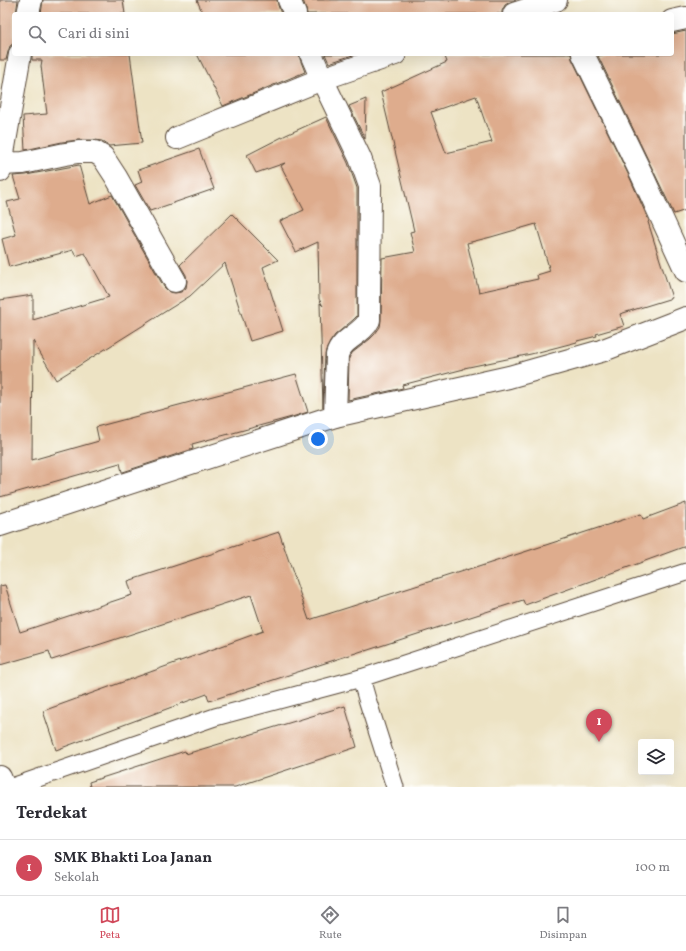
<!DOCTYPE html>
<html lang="id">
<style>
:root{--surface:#fff;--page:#f2f2f3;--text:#2b2b33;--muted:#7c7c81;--line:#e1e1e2;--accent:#d1495b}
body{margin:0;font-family:Vollkorn,serif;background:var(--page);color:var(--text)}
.controls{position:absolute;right:12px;bottom:12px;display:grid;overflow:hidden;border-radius:4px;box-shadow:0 4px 16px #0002}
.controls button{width:36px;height:36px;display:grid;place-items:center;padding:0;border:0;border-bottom:1px solid var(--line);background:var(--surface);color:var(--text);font:20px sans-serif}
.you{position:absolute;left:318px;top:439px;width:14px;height:14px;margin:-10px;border:3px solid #fff;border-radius:50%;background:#1a73e8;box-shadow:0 0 0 6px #1a73e833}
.badge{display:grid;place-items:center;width:26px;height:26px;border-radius:50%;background:var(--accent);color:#fff;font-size:13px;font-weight:700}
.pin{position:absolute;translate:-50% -33px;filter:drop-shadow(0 1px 2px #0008)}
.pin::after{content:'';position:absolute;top:21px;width:14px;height:12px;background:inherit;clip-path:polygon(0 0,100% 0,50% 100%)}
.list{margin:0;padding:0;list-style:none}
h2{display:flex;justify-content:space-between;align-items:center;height:52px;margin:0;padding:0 16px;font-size:17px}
h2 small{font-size:13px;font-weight:400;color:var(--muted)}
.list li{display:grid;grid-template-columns:26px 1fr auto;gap:12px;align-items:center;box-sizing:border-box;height:56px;padding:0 16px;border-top:1px solid var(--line)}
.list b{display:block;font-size:15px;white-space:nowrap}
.list p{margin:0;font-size:13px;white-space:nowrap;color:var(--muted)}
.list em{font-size:13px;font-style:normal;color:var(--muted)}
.icon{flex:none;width:22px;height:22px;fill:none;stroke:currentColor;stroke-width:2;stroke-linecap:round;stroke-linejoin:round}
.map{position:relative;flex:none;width:686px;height:787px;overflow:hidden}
.search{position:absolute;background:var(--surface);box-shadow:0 4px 16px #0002;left:12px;right:12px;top:12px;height:44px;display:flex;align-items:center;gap:10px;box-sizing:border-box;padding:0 14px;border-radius:4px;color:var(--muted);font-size:15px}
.sheet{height:108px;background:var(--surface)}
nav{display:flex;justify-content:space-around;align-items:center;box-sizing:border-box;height:56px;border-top:1px solid var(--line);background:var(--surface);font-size:11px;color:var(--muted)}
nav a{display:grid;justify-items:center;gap:2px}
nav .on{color:var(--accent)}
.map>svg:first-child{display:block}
.building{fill:#deac8d;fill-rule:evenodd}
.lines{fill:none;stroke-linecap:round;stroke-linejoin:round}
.service-casing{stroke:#564637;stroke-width:19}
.minor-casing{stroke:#564637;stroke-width:24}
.service{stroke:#fff;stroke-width:17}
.minor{stroke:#fff;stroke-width:22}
</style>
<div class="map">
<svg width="686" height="787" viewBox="0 0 686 787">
<rect width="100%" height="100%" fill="#fdfcf7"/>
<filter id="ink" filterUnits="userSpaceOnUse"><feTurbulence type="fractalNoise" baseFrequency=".025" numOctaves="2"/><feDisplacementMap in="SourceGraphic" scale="8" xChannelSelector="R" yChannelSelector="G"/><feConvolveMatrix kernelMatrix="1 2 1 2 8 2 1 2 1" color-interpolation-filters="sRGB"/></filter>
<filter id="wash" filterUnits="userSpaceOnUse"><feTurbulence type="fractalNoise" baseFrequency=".012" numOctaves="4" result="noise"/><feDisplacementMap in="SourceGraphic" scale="16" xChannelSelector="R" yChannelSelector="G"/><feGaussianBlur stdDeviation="0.9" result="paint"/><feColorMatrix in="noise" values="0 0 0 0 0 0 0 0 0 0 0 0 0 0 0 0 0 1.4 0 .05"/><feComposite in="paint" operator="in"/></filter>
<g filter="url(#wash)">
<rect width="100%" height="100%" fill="#ede3c4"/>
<g id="blocks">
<!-- building -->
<g class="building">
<path d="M 0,0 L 18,0 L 16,14 L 14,14 L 14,43 L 10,46 L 8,52 L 6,60 L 0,60 Z"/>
<path d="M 43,0 L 123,0 L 125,14 L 41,14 Z"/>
<path d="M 197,0 L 277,0 L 278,5 L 281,14 L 195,14 L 202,12 Z"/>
<path d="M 303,0 L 516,0 L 510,2 L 505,5 L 502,11 L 502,14 L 307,14 L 306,9 Z"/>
<path d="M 686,31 L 686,210 L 674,214 L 652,168 L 598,56 L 606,54 L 672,54 L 672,34 Z"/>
<path d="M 32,54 L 130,54 L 142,143 L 109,146 L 102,141 L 95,140 L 78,140 L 62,142 L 25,150 L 23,116 L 47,114 L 41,66 L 42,60 L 32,60 Z"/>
<path d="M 197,54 L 299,54 L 300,59 L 305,72 L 223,106 Z"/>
<path d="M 325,54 L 356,54 L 329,63 Z"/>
<path d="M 444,54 L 571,54 L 572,59 L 630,178 L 649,221 L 648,222 L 672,298 L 620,314 L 624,326 L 596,334 L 597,336 L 577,341 L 577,342 L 531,354 L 464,368 L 464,369 L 402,385 L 403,388 L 348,400 L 349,358 L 352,353 L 370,339 L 375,334 L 380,327 L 381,320 L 382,258 L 415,252 L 410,232 L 414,231 L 381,92 L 447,62 ZM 476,96 L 492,142 L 446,153 L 431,112 ZM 536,224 L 550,271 L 537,275 L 538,279 L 479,292 L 467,243 L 491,237 Z"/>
<path d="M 366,99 L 365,139 L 349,106 Z"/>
<path d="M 326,117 L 348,163 L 357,188 L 357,316 L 353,320 L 335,335 L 330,342 L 326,350 L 325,355 L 323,407 L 320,303 L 323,306 L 319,299 L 318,242 L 296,252 L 280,221 L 304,210 L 281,166 L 285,163 L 256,173 L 247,155 L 286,135 Z"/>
<path d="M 199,149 L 214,189 L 150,211 L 135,185 L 142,182 L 138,170 Z"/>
<path d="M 79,165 L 90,204 L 112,195 L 164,287 L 169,292 L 175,293 L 181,292 L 186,288 L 187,281 L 186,275 L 180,265 L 232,214 L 278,260 L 263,267 L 283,331 L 250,341 L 225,263 L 190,296 L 56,380 L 33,341 L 32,460 L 99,441 L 96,427 L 296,374 L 308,412 L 292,417 L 192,444 L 193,449 L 123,472 L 122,472 L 120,463 L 0,497 L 0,300 L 33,295 L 33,320 L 109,297 L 85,253 L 76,256 L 73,250 L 9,267 L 2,239 L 16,235 L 7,202 L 20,199 L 13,176 L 26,175 Z"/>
<path d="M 686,503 L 686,546 L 525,605 L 523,600 L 365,651 L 365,650 L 209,701 L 207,694 L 56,750 L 43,711 L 263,631 L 251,595 L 52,660 L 49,651 L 0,665 L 0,586 L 5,585 L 20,632 L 132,595 L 128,581 L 279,532 L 309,620 L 466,570 L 466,571 L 641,514 L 643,519 Z"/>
<path d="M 345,706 L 357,747 L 235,787 L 90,787 L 89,782 L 185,751 L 186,754 Z"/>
</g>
</g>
</g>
<g filter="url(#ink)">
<use href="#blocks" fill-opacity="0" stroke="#564637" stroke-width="1"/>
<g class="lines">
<!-- service casing -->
<g class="service-casing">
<g id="service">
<path d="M 12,787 L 215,717 L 361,678"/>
<path d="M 395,787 L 367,699 L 361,678 L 686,572"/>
</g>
</g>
<!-- minor casing -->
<g class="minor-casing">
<g id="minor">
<path d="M 289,0 L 295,14"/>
<path d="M 28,14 L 31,0"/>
<path d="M 514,14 L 556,0"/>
<path d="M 672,21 L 686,18"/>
<path d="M 311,54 L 322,79 L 395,54"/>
<path d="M 583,54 L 641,173 L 686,271"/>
<path d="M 177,138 L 322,79 L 360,158 L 370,186 L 369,320 C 362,335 342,338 337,355 L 335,416"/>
<path d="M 1,164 L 23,163 L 65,154 L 78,152 L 95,152 L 103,157 L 116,177 L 175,281"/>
<path d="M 0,171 L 20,54"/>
<path d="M 0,525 L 335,416 L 509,377 L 601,351 L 686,318"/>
<path d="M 0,777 L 4,787"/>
</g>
</g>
<!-- service -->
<use href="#service" class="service"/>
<!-- minor -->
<use href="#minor" class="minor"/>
</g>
</g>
</svg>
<div class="controls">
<button><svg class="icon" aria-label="layers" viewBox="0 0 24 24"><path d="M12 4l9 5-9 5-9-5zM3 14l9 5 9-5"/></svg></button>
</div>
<div class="you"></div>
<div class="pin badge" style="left:599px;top:742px">1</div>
<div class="search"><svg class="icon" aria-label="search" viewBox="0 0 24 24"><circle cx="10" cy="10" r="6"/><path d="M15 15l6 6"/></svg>Cari di sini</div>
</div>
<section class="sheet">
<h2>Terdekat<small></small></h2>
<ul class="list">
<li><span class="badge">1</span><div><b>SMK Bhakti Loa Janan</b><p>Sekolah</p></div><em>100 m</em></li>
</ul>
</section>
<nav>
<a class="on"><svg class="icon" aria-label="map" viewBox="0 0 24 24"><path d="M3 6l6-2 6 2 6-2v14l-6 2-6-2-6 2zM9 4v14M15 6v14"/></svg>Peta</a>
<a><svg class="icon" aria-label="directions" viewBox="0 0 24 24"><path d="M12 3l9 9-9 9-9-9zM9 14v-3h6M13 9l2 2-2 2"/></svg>Rute</a>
<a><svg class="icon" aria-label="saved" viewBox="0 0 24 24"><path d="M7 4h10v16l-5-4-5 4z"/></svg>Disimpan</a>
</nav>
